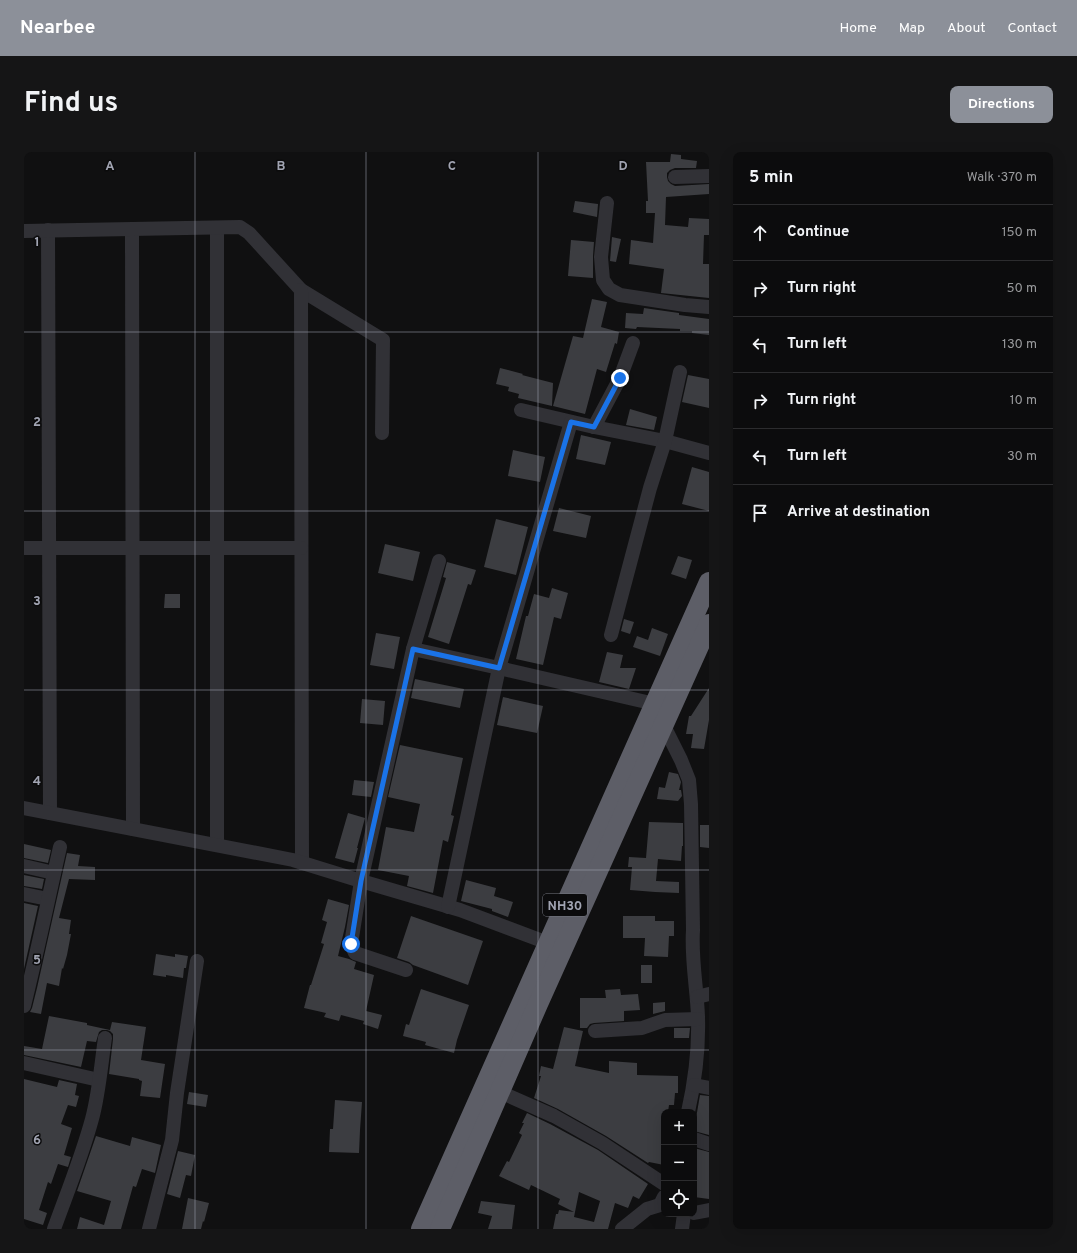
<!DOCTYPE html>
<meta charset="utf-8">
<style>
:root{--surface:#0c0c0d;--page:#151516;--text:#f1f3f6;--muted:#9a9b9d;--line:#2c2c2e;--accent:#8c9099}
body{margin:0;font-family:Overpass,sans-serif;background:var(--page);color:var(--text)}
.controls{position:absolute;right:12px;bottom:12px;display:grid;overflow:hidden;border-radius:8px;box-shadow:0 4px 16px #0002}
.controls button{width:36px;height:36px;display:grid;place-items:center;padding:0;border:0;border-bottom:1px solid var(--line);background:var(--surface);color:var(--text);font:20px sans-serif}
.stop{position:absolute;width:12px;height:12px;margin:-9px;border:3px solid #1a73e8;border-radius:50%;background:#fff}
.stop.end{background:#1a73e8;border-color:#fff;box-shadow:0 1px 4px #0008}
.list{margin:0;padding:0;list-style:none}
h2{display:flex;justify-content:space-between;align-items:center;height:52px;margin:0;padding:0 16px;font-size:17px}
h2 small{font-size:13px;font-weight:400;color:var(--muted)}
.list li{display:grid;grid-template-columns:26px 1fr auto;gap:12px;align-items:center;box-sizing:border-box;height:56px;padding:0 16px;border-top:1px solid var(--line)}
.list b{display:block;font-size:15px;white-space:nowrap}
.list em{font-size:13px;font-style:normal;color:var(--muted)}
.icon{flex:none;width:22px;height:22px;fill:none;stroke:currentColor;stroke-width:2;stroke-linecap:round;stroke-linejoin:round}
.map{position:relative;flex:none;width:685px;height:1077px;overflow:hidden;border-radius:8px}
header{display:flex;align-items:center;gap:24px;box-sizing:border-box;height:56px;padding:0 20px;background:var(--accent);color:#fff}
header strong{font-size:19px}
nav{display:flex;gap:22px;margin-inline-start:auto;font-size:14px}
.intro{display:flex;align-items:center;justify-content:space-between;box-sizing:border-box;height:96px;padding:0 24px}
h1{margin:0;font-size:28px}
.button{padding:10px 18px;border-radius:8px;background:var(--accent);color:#fff;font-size:14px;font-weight:700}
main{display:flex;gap:24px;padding:0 24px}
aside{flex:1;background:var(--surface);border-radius:8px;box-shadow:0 4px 16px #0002}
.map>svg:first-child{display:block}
.building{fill:#3c3d41;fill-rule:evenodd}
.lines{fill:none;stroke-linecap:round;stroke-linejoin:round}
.minor{stroke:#313136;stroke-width:14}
.highway{stroke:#5d5e67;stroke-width:20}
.route{stroke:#1a73e8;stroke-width:5}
.grid{fill:none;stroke:#a1a4b2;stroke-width:1;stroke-opacity:0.55}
.labels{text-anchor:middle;stroke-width:3;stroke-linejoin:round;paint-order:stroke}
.shield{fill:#0b0b0c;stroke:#747680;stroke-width:1}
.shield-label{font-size:13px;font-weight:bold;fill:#a1a4b2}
.grid-label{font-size:13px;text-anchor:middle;font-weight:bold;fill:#a1a4b2;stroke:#0b0b0c;stroke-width:3;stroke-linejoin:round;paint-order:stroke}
</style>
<header>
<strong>Nearbee</strong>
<nav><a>Home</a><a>Map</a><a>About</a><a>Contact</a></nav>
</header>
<div class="intro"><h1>Find us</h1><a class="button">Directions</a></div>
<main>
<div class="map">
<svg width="685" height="1077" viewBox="0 0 685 1077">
<rect width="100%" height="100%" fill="#101011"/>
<!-- building -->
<g class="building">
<path d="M 647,2 L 657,3 L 657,7 L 673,9 L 672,16 L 651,16 L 646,18 L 643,21 L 643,25 L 644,29 L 647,32 L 651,34 L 685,32 L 685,42 L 642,45 L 641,73 L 664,75 L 665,66 L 685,67 L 685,83 L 680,83 L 679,112 L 685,112 L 685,146 L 637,141 L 640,117 L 605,112 L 607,88 L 629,91 L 631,61 L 622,61 L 622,49 L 624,49 L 622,10 L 646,10 Z"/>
<path d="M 551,49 L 574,52 L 573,65 L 549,60 Z"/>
<path d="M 588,85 L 597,87 L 592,110 L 586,109 Z"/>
<path d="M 547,88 L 570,90 L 569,104 L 569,126 L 544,124 Z"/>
<path d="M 568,147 L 583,150 L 577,175 L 595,180 L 593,192 L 591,191 L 582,220 L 573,217 L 561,262 L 529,254 L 549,184 L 559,186 Z"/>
<path d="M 620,156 L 655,161 L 655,163 L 685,167 L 685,183 L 668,181 L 668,179 L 656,179 L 656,177 L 613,175 L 612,177 L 601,176 L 602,161 L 619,162 Z"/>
<path d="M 476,216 L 499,222 L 498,223 L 529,231 L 528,254 L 494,246 L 495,242 L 484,239 L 485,235 L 472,232 Z"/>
<path d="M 664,223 L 685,227 L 685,256 L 658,250 Z"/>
<path d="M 606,257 L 633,265 L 630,278 L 602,273 Z"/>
<path d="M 557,283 L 587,290 L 581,313 L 552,307 Z"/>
<path d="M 489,298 L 521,305 L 516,330 L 484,324 Z"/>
<path d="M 668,315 L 685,320 L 685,359 L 658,352 Z"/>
<path d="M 535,356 L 567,364 L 562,386 L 529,379 Z"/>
<path d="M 472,367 L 504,375 L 492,423 L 460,415 Z"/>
<path d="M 361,392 L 396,400 L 389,429 L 354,421 Z"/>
<path d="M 654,404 L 668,408 L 662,427 L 647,422 Z"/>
<path d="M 423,410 L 452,418 L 447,433 L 444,432 L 425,492 L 404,485 L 422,426 L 419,425 Z"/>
<path d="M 528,436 L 544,441 L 537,467 L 530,465 L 519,513 L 492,507 L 502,464 L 504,464 L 510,442 L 525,446 Z"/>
<path d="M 141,442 L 156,442 L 156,456 L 140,456 Z"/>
<path d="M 600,467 L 610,470 L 606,482 L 597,479 Z"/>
<path d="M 628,476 L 644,482 L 636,504 L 609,495 L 613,484 L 624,488 Z"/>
<path d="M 352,481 L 376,485 L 370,517 L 346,513 Z"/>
<path d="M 583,500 L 599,503 L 596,516 L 612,516 L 605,537 L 575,530 Z"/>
<path d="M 391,527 L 440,537 L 436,556 L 387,546 Z"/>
<path d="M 685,536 L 685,568 L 680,597 L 667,596 L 669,582 L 662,582 L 665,564 L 667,564 Z"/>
<path d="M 479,545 L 519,554 L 513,581 L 473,573 Z"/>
<path d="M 338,547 L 361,549 L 359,573 L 336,571 Z"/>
<path d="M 376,593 L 439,606 L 427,663 L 430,664 L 424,690 L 419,688 L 409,741 L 383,734 L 385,724 L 354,718 L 362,675 L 390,680 L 396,652 L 364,645 Z"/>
<path d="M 645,620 L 654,622 L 657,630 L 655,638 L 657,638 L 658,644 L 654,649 L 633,647 L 635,635 L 641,636 Z"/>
<path d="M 330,628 L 350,630 L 347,645 L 328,643 Z"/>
<path d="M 324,661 L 341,666 L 333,696 L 334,696 L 330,711 L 311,706 Z"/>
<path d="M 625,670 L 659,671 L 659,694 L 658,694 L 657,709 L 634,707 L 632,729 L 655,730 L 655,741 L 631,740 L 606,738 L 608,715 L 604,715 L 605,705 L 622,706 Z"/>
<path d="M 676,673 L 685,673 L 685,696 L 676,695 Z"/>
<path d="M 0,692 L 27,698 L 24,711 L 0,706 Z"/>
<path d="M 43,701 L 56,703 L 54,714 L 71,715 L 71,728 L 45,727 L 35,766 L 47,768 L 45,782 L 47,782 L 43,803 L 39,817 L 38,816 L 35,834 L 23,831 L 17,862 L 6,860 L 8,856 L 13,836 Z"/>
<path d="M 0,723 L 20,727 L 18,737 L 0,734 Z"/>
<path d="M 442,728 L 472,736 L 470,744 L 489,750 L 484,765 L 468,759 L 468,757 L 437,749 Z"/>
<path d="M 304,747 L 325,753 L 321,775 L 314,804 L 325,807 L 332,810 L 330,817 L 350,823 L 342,859 L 358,863 L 354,877 L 339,872 L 340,869 L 317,863 L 315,869 L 300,865 L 302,861 L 280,856 L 286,833 L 287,833 L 300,792 L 297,791 L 303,770 L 298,768 Z"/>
<path d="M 0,751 L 14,754 L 0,817 Z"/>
<path d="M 387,764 L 459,789 L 444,833 L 389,813 L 385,810 L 373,806 Z"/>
<path d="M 599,764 L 631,764 L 631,769 L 650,769 L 650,784 L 645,784 L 644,805 L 620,804 L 621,786 L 599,786 Z"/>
<path d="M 132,802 L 151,805 L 151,802 L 164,804 L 162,816 L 160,816 L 159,826 L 142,823 L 142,825 L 129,823 Z"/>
<rect x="617" y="813" width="11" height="18"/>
<path d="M 397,837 L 445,853 L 433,888 L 430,901 L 401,893 L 402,890 L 379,884 L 382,872 L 385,873 Z"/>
<path d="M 596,837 L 597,843 L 614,842 L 616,858 L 600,859 L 600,869 L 570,871 L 566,872 L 563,876 L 556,876 L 556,846 L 582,846 L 581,838 Z"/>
<path d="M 641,850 L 641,859 L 629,862 L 629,851 Z"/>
<path d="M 25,864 L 63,871 L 63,873 L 86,878 L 88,870 L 122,875 L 117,908 L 141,912 L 136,946 L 116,944 L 118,929 L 115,928 L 115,927 L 85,922 L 89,887 L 89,882 L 86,879 L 83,878 L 78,878 L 75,880 L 72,890 L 63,889 L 57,915 L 0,903 L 0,894 L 18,897 Z"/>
<path d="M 540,875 L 559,879 L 551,914 L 585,921 L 585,909 L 613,911 L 613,923 L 654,924 L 654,941 L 651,941 L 650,953 L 645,953 L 644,960 L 640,960 L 640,1013 L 625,1010 L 624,1011 L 582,984 L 534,957 L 510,946 L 517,924 L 515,924 L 517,914 L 529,917 Z"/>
<path d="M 650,876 L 666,876 L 665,886 L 650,886 Z"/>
<path d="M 0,927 L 33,935 L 35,928 L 53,932 L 51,943 L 55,944 L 52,955 L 44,953 L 37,972 L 48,976 L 40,1003 L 47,1005 L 44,1015 L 34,1012 L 27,1032 L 24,1030 L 15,1058 L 23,1061 L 19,1073 L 0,1067 Z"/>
<path d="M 165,940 L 184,943 L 182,955 L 163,952 Z"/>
<path d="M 676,943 L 685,944 L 685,983 L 670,979 L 670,972 L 671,972 Z"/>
<path d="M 311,948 L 338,950 L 336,978 L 335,1001 L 305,1000 L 306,977 L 309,977 Z"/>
<path d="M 503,961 L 526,972 L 574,998 L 624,1032 L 615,1047 L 609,1044 L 604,1056 L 591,1051 L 584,1077 L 529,1077 L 532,1062 L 534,1062 L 535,1058 L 550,1060 L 534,1052 L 536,1047 L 507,1033 L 505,1038 L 475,1024 L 483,1009 L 485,1010 L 498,983 L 495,981 L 500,971 L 498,971 ZM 555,1040 L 576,1049 L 570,1070 L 550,1065 Z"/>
<path d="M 72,984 L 106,994 L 108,985 L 137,993 L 131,1021 L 118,1017 L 112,1035 L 109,1034 L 97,1077 L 53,1077 L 56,1065 L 80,1073 L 87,1049 L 53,1039 Z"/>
<path d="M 670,996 L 685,1000 L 685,1047 L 670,1045 Z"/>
<path d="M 154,999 L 171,1003 L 167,1024 L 162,1023 L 156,1046 L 143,1042 Z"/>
<path d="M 164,1046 L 185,1051 L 180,1070 L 179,1069 L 177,1077 L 158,1077 Z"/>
<path d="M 457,1049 L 491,1053 L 488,1077 L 464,1077 L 468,1064 L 454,1061 Z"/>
</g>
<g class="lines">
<!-- minor -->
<g class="minor">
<path d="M 651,25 L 685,24"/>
<path d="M 583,51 L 577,105 L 579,128 L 585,137 L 596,143 L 661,153 L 685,155"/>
<path d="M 193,76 L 193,693"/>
<path d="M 24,78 L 26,661"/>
<path d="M 108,78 L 109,677"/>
<path d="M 0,79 L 216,75 L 225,81 L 277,138 L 359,188 L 358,281"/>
<path d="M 277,138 L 278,711"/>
<path d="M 497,258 L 570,275 L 641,289 L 685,301"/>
<path d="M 570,275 L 596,226 L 609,191"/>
<path d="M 0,396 L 277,396"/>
<path d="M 587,483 L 626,336 L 641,289 L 656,220"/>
<path d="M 389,497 L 475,516 L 631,552"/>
<path d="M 640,574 L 657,608 L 665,628 L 667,652 L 669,778 C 667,807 673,836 674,865 C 675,897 671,929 664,960"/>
<path d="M 0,656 L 269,708 L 337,729 L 436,758 L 524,791"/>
<path d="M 0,714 L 30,721"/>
<path d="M 0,742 L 24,747"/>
<path d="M 424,755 L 475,516 L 547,270"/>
<path d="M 382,818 L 331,801 L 327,792 L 337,729 L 389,497 L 415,409"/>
<path d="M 673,845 L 685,842"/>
<path d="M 0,854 C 13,801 24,748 36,695"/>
<path d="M 571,879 L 618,876 L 641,868 L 674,867"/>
<path d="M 0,911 L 75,928"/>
<path d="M 670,933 L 685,936"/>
<path d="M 476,940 L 530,964 L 578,991 L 640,1032"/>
<path d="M 670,987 L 685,992"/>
<path d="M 670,1061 L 685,1058"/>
<path d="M 30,1077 C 43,1041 58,1004 68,967 C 75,941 77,913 81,886"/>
<path d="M 125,1077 L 148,988 L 153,941 L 173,809"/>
<path d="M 598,1077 L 623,1057 L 636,1053 L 640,1045"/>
<path d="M 658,1077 L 660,1062"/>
</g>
<!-- highway -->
<g class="highway">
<path d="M 397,1077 L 685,430"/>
<path d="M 416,1077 L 514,852 L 685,472"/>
</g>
</g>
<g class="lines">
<!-- route -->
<path class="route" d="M 327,792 L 337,729 L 389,497 L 475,516 L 547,270 L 570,275 L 596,226"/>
</g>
<!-- grid -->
<path class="grid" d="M 171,0 L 171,1077M 342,0 L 342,1077M 514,0 L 514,1077M 0,180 L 685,180M 0,359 L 685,359M 0,538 L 685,538M 0,718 L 685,718M 0,898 L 685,898"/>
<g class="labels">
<!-- shield labels -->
<rect class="shield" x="519" y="742" width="44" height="22" rx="3"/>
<g class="shield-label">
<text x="541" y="758">NH30</text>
</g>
</g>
<g class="grid-label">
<text x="86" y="18">A</text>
<text x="257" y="18">B</text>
<text x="428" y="18">C</text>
<text x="599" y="18">D</text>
<text x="13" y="94">1</text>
<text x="13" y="274">2</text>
<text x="13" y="453">3</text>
<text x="13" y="633">4</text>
<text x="13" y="812">5</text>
<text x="13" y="992">6</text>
</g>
</svg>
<div class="controls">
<button>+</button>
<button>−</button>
<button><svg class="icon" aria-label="locate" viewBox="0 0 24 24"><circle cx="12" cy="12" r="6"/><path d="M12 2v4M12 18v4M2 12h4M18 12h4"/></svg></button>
</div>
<div class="stop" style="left:327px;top:792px"></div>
<div class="stop end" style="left:596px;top:226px"></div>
</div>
<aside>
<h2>5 min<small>Walk · 370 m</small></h2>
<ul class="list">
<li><svg class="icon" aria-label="ahead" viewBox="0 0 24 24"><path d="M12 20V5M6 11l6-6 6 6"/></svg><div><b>Continue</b></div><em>150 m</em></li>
<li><svg class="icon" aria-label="right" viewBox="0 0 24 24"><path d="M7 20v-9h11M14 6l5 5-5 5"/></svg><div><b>Turn right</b></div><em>50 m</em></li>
<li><svg class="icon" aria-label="left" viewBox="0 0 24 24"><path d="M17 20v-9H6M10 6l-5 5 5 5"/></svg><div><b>Turn left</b></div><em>130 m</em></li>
<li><svg class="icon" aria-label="right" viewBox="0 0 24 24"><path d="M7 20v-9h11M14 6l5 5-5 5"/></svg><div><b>Turn right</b></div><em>10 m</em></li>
<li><svg class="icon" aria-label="left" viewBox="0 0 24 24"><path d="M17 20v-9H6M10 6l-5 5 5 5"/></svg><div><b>Turn left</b></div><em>30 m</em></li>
<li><svg class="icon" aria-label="arrive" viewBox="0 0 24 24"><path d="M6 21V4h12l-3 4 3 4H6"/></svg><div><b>Arrive at destination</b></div></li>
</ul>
</aside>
</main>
